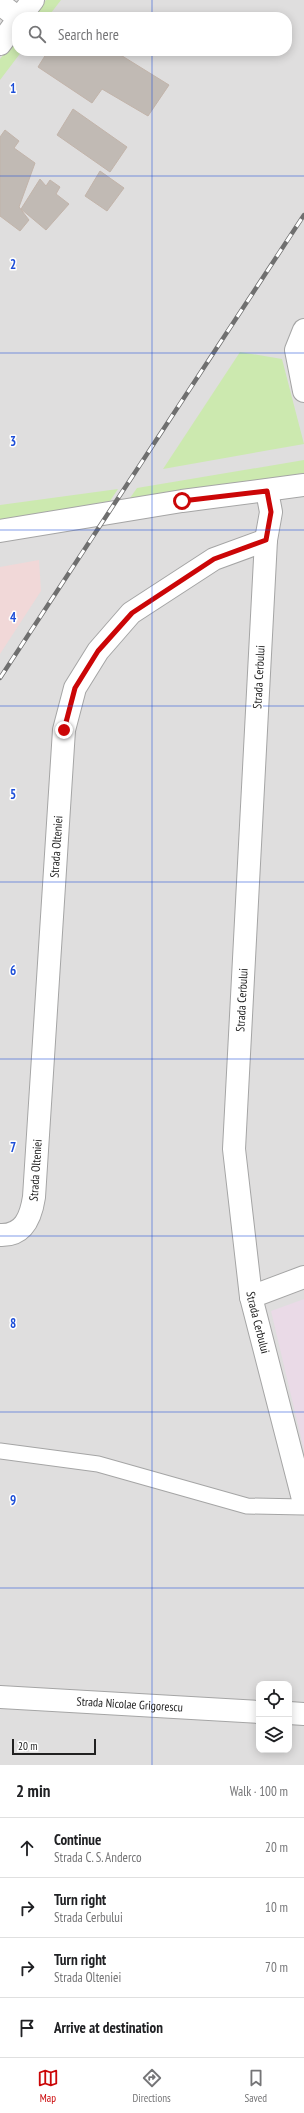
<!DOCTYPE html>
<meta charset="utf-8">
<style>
:root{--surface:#fff;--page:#f2f2f2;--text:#202124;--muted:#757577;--line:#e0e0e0;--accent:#cb0607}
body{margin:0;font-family:"PT Sans Narrow",sans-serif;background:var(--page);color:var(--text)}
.controls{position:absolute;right:12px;bottom:12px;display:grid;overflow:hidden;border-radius:8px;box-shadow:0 2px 10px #0003}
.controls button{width:36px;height:36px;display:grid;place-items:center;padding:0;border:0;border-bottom:1px solid var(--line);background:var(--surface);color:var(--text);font:20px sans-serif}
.scale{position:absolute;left:12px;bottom:10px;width:84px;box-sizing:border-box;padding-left:4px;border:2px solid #212121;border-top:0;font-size:11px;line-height:14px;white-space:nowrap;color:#212121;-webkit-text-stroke:3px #fff;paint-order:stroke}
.stop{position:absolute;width:12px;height:12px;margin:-9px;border:3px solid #cb0607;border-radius:50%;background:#fff}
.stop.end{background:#cb0607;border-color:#fff;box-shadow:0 1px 4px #0008}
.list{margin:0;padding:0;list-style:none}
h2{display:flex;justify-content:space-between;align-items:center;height:52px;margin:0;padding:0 16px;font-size:17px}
h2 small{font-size:13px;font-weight:400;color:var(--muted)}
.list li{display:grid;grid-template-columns:26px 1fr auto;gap:12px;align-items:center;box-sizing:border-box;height:60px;padding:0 16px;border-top:1px solid var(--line)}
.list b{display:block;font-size:15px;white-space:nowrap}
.list p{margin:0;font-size:13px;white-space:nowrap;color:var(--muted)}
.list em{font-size:13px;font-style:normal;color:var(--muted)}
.icon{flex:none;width:22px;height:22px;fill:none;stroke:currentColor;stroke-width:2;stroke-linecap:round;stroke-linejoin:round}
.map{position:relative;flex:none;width:304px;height:1765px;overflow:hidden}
.search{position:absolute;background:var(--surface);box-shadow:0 2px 10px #0003;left:12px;right:12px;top:12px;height:44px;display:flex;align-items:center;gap:10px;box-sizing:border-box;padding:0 14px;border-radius:16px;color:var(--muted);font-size:15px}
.sheet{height:292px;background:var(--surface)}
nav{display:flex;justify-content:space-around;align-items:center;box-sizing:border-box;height:56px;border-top:1px solid var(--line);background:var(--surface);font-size:11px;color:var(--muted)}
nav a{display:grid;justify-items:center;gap:2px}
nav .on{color:var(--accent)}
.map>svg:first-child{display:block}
.residential{fill:#dfdede;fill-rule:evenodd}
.commercial{fill:#f1d8d8}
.industrial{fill:#eadae7}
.grass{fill:#cce9af}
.building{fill:#c1bab4;stroke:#c2b4aa}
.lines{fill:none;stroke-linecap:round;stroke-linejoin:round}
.service-casing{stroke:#a5a5a5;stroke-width:17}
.minor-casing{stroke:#a5a5a5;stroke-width:24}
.tertiary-casing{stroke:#a5a5a5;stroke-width:24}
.service{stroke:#fff;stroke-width:15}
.minor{stroke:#fff;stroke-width:22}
.tertiary{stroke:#fff;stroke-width:22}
.rail-casing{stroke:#6f6f6f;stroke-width:4.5}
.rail{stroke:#fff;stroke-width:3;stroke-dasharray:9;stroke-linecap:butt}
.route{stroke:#cb0607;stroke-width:5}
.grid{fill:none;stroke:#1d4ed8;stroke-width:1;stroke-opacity:0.55}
.labels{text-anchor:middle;stroke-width:3;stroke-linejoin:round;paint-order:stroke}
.street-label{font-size:12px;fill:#212121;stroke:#fff}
.grid-label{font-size:13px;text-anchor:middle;font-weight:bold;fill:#1d4ed8;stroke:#fff;stroke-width:3;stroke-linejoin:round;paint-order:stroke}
</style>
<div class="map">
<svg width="304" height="1765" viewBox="0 0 304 1765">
<rect width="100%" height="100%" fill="#f1eee7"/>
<!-- residential -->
<path class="residential" d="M 0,0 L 304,0 L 304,1765 L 0,1765 ZM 17,17 L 287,17 L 287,51 L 17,51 ZM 259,1684 L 289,1684 L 289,1750 L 259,1750 Z"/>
<!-- commercial -->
<path class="commercial" d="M 39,560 L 41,591 L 0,654 L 0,567 Z"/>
<!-- industrial -->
<path class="industrial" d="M 304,1299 L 304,1450 L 271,1311 Z"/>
<!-- grass -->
<g class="grass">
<path d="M 46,0 L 61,0 L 48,17 L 33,17 Z"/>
<path d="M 17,37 L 17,51 L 22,51 L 0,80 L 0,59 Z"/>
<path d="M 240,352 L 282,359 L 304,444 L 163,469 Z"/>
<path d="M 304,460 L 304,473 L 266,480 L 130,498 L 137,488 Z"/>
<path d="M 118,489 L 110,501 L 0,520 L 0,505 Z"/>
</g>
<!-- building -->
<g class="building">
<path d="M 48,51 L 121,51 L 119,54 L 169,85 L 148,116 L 102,89 L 92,103 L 38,67 Z"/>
<path d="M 73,109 L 127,147 L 110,172 L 57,135 Z"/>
<path d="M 5,130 L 19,141 L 14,148 L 35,163 L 19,207 L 29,220 L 20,231 L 0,216 L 0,137 Z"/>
<path d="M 100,171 L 124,188 L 107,211 L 85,196 Z"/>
<path d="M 40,179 L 46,186 L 50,180 L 60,187 L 56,194 L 69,204 L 46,230 L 21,209 Z"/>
</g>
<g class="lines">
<!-- service casing -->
<g class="service-casing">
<path id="service" d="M 0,1451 L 98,1464 L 247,1506 L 304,1507"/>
</g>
<!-- minor casing -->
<g class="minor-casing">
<g id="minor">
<path d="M 0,4 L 17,17"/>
<path d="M 20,17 L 33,0"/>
<path d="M 0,44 L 17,21"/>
<path d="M 304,330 L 296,350 L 304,391"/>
<path id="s1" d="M 0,1235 C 24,1236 31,1217 34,1197 L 64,730 L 75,688 L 98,651 L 131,613 L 214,559 L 266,540"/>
<path d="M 251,1297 L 304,1277"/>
<path id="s2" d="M 0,1697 L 259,1712"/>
<path d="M 289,1713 L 304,1714"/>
</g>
</g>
<!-- tertiary casing -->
<g class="tertiary-casing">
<g id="tertiary">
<path id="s3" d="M 267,491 L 271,512 L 266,540 L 234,1149 L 251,1297 L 304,1503"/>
<path d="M 0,531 L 182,501 L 304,485"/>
</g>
</g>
<!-- service -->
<use href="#service" class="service"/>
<!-- minor -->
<use href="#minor" class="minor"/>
<!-- tertiary -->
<use href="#tertiary" class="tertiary"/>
<!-- rail casing -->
<g class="rail-casing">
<path id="rail" d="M 0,678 L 304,215"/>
</g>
<!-- rail -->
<use href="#rail" class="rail"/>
</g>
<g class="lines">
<!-- route -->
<path class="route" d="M 64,730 L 75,688 L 98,651 L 132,613 L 214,559 L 266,540 L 271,512 L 267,491 L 182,501"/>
</g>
<!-- grid -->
<path class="grid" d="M 152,0 L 152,17M 152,51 L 152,1765M 0,176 L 304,176M 0,353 L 304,353M 0,530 L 304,530M 0,706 L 304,706M 0,882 L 304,882M 0,1059 L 304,1059M 0,1236 L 304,1236M 0,1412 L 304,1412M 0,1588 L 304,1588"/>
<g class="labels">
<!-- street labels -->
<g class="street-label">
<text transform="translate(259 677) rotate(-87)" y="4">Strada Cerbului</text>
<text dy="4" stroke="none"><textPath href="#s1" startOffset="408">Strada Olteniei</textPath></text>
<text transform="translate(242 1000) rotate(-87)" y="4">Strada Cerbului</text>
<text dy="4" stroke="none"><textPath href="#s1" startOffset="84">Strada Olteniei</textPath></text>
<text dy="4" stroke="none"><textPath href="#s3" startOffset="835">Strada Cerbului</textPath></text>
<text dy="4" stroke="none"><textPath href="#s2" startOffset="130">Strada Nicolae Grigorescu</textPath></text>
</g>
</g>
<g class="grid-label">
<text x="13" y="93">1</text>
<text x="13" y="269">2</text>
<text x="13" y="446">3</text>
<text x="13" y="622">4</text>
<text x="13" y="799">5</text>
<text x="13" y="975">6</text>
<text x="13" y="1152">7</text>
<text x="13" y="1328">8</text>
<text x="13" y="1505">9</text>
</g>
</svg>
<div class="controls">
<button><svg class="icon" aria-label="locate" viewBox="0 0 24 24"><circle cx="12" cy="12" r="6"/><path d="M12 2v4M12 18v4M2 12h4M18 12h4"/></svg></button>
<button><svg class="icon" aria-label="layers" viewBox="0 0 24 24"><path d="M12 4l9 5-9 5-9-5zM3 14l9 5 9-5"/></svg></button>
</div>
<div class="scale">20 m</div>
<div class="stop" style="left:182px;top:501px"></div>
<div class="stop end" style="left:64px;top:730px"></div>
<div class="search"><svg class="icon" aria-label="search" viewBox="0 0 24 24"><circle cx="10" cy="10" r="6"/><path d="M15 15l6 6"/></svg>Search here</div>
</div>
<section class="sheet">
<h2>2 min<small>Walk · 100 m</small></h2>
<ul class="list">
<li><svg class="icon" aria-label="ahead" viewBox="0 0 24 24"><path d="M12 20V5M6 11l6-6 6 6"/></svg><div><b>Continue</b><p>Strada C. S. Anderco</p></div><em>20 m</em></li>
<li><svg class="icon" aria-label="right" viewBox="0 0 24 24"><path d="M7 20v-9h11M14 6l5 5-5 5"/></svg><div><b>Turn right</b><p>Strada Cerbului</p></div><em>10 m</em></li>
<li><svg class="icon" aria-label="right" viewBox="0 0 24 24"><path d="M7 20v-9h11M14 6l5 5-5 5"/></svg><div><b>Turn right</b><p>Strada Olteniei</p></div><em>70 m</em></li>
<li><svg class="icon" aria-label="arrive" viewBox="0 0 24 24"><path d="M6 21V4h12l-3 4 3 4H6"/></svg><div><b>Arrive at destination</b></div></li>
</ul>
</section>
<nav>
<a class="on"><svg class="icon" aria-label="map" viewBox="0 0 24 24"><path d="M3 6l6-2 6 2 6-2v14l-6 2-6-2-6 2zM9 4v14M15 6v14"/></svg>Map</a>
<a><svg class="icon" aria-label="directions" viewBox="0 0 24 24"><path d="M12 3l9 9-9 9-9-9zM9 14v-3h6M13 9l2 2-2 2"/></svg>Directions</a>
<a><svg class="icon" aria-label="saved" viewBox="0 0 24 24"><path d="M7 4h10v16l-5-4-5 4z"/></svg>Saved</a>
</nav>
